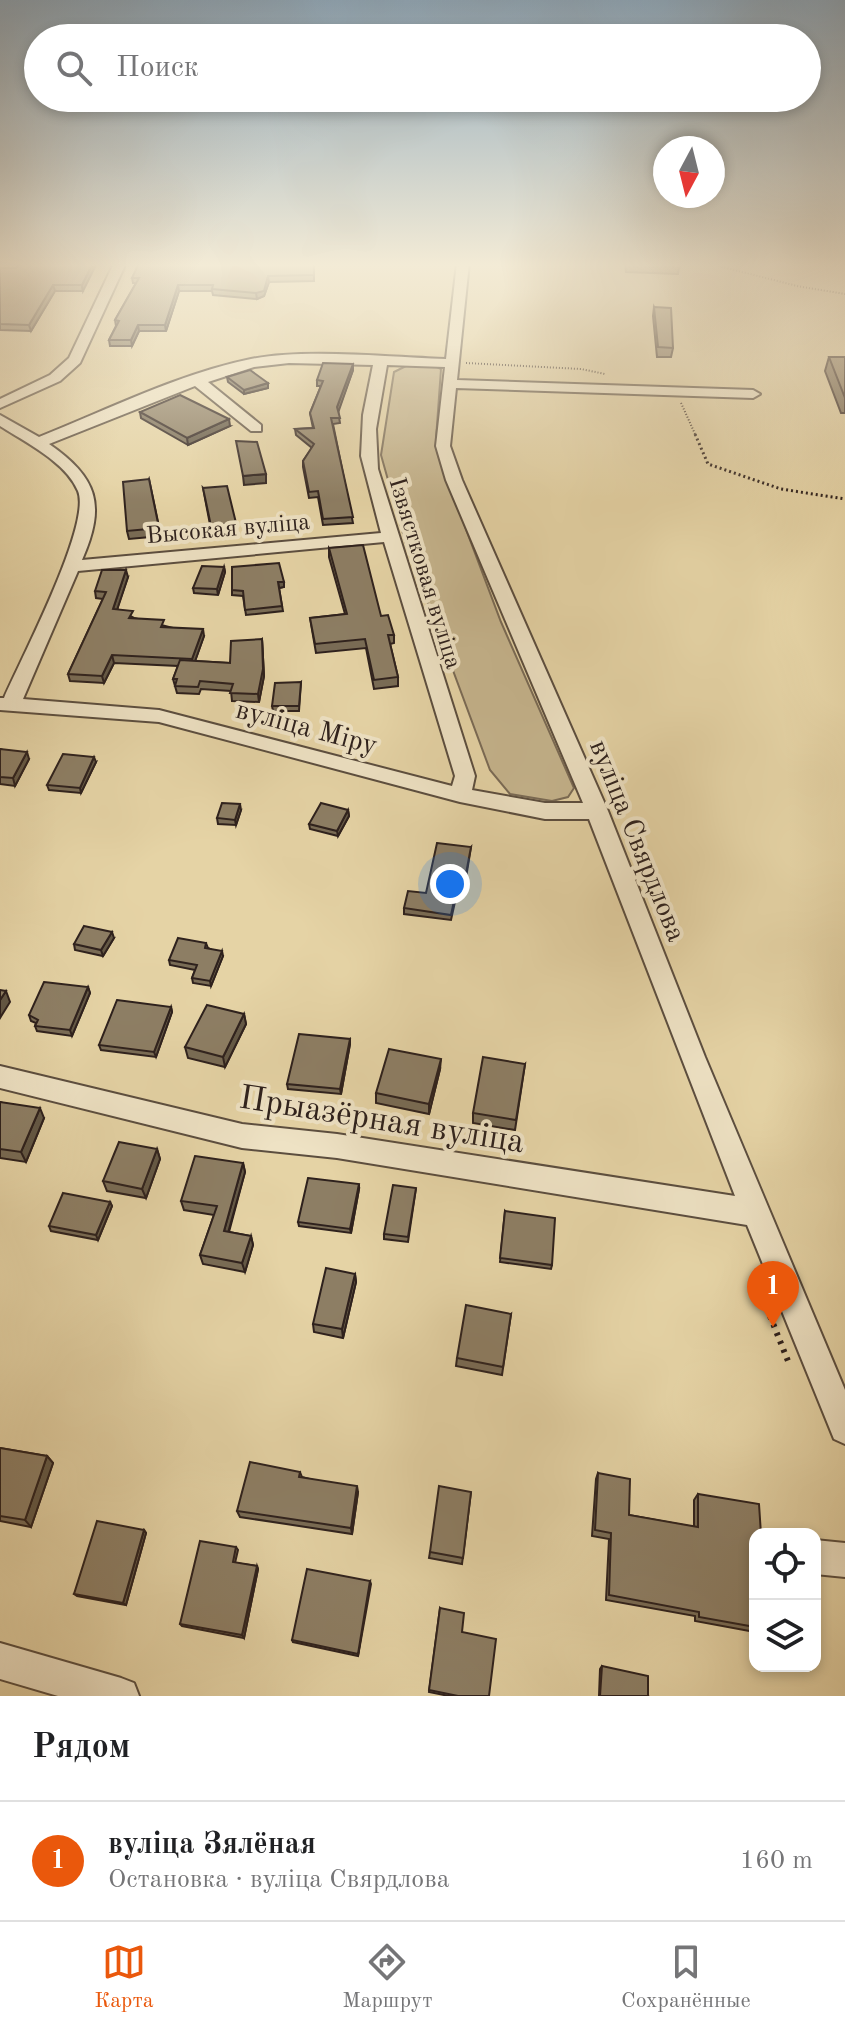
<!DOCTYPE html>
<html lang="ru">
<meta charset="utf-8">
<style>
:root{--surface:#fff;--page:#f6f6f6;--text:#202124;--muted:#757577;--line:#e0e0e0;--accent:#ea580c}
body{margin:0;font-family:"Old Standard TT",serif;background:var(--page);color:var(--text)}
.controls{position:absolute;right:24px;bottom:24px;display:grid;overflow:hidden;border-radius:16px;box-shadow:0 4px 12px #0003}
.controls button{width:72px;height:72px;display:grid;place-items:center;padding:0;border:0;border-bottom:2px solid var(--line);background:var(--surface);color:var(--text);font:40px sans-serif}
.compass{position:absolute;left:653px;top:136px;width:72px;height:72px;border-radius:50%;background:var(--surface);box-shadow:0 4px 12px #0003;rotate:187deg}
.you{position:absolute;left:450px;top:884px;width:28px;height:28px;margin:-20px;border:6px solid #fff;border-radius:50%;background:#1a73e8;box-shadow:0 0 0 12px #1a73e833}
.badge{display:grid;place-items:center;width:52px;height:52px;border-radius:50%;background:var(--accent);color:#fff;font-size:26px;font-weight:700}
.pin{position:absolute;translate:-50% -66px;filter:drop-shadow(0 2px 4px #0008)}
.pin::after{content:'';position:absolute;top:42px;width:28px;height:24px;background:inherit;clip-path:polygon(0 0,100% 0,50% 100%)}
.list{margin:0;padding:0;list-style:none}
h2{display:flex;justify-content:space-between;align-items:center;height:104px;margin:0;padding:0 32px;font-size:34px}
h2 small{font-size:26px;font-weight:400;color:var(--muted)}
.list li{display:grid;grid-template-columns:52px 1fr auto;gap:24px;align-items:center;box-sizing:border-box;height:120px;padding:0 32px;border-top:2px solid var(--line)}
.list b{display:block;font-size:30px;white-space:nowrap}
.list p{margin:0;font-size:26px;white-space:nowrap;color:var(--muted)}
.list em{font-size:26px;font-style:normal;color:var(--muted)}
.icon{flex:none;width:44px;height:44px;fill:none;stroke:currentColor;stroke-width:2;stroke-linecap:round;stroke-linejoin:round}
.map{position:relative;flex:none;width:845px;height:1696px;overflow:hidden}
.search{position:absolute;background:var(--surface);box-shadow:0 4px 12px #0003;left:24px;right:24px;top:24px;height:88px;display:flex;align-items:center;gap:20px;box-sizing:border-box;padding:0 28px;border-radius:44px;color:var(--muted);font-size:30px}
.sheet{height:224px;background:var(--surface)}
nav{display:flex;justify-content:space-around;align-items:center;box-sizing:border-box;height:112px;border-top:2px solid var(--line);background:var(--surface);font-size:22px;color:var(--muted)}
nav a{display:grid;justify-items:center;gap:4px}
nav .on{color:var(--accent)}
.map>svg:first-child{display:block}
.green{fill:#c6b58e;stroke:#7a6b56;stroke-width:2}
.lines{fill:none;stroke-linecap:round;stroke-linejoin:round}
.minor-casing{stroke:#5c4e3f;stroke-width:4}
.path-far2{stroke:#2e211d;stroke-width:2;stroke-dasharray:1 2;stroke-linecap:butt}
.path-far1{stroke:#2e211d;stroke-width:3;stroke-dasharray:2 3;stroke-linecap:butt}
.path{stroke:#2e211d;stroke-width:6;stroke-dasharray:3 6;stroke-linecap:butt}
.minor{fill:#eee2c4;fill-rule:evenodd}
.wall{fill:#796c56;stroke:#2e211d;stroke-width:2}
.shaded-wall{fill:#635846;stroke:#2e211d;stroke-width:2}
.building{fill:#8d7e64;stroke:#2e211d;stroke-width:2}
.labels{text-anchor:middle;stroke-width:8;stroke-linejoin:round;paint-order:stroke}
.far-street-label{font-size:24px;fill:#2e211d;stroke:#eee2c4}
.street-label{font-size:28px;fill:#2e211d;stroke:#eee2c4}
.near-street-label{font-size:34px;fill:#2e211d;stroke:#eee2c4}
</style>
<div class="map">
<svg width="845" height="1696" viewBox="0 0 845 1696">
<rect width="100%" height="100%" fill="#e5d3a5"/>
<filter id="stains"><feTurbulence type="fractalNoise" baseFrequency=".0025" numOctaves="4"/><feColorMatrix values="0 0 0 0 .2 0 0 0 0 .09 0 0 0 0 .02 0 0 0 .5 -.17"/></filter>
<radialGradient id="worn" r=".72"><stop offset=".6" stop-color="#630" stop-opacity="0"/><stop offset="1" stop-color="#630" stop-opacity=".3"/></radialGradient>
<!-- green -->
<path class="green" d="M 410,364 L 433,365 L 441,369 L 436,439 L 438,455 L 501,622 L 574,788 L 568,797 L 552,801 L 510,794 L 490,770 L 406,544 L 381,455 L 394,372 Z"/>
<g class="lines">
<!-- minor casing -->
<g class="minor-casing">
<g id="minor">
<path d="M 0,263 L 82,263 L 76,267 L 0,267 Z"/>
<path d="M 114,263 L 126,263 L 80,363 L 60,381 L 0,408 L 0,399 L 50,375 L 69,358 Z"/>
<path d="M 457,263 L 469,263 L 457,380 L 753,390 L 760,394 L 753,398 L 456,388 L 450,446 L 462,480 L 608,811 L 705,1057 L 845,1390 L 845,1444 L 834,1439 L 747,1225 L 337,1158 L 242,1148 L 0,1088 L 0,1066 L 242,1124 L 337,1134 L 735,1196 L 589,819 L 545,819 L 460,802 L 159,722 L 0,710 L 0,698 L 4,698 C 20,661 92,524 78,491 C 66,462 25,442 0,426 L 0,415 L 39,437 C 107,410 178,374 251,359 C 305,348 388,357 446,359 ZM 289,363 L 373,365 L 363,415 L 361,456 L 381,533 L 82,560 C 106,505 98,478 49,444 L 195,386 L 251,431 L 261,431 L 261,425 L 208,382 L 254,367 ZM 387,365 L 445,367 L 436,446 L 446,480 L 583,803 L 545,803 L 472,790 L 475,776 L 378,469 L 376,429 ZM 384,542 L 455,776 L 452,786 L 159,710 L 23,699 L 78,571 Z"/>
<path d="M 815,1540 L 845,1543 L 845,1577 L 815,1574 Z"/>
<path d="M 0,1643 L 121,1678 L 134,1683 L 139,1696 L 58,1696 L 0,1679 Z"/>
</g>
</g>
<!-- path-far2 -->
<g class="path-far2">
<path d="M 707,263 L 797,286 L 845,294"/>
<path d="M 466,363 L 581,369 L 605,374"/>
<path d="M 681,403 L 696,436"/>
</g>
<!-- path-far1 -->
<path class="path-far1" d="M 695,434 L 708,464 L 781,489 L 845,499"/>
<!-- path -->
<path class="path" d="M 760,1291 L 790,1366"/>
<!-- minor -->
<use href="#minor" class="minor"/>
</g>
<!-- wall -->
<g class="wall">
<path d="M 77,263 L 83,291 L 55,291 L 31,331 L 0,330 L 0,268 L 16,268 L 75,264 Z"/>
<path d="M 314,263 L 314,281 L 269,282 L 264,296 L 257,299 L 213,295 L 212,291 L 179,291 L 166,331 L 139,331 L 132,346 L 110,346 L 109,340 L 116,326 L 115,320 L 136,283 L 133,283 L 132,278 Z"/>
<path d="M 625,263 L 680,263 L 678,274 L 626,272 Z"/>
<path d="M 654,307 L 673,348 L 671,357 L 657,357 L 653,316 Z"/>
<path d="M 829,357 L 845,357 L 845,413 L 841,413 L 825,371 Z"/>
<path d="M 353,364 L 353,370 L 338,411 L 340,423 L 333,424 L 353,523 L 323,525 L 318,497 L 309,498 L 303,467 L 303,461 L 312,448 L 296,435 L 295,429 L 313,428 L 310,413 L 321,386 L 317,386 L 317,380 Z"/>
<path d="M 227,377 L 268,383 L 268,388 L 244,394 L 228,382 Z"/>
<path d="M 140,412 L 230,426 L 188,445 L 141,418 Z"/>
<path d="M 149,479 L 161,536 L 129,539 L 127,531 Z"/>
<path d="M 203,488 L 236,523 L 237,532 L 212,535 Z"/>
<path d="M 329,548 L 394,635 L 394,643 L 390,644 L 398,677 L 398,686 L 374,689 L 366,648 L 316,653 L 310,618 L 345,614 L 329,557 Z"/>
<path d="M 224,567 L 225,572 L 218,595 L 194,593 L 193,588 Z"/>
<path d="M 128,577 L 117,609 L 134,618 L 204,636 L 195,661 L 230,663 L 262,639 L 264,676 L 259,702 L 232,701 L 231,691 L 201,689 L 199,694 L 177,693 L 173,679 L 178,666 L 114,663 L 104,683 L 70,681 L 68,674 L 103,599 L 96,598 L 95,591 Z"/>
<path d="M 284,582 L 284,587 L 279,588 L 283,611 L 246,615 L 243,596 L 232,595 L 232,590 Z"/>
<path d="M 301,682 L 299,711 L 273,711 L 272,706 Z"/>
<path d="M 0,749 L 29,759 L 15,786 L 0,784 Z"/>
<path d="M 96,762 L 81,793 L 49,790 L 47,785 Z"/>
<path d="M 241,810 L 236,825 L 218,824 L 217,818 Z"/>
<path d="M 348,810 L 349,816 L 338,836 L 310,829 L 309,824 Z"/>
<path d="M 471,847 L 465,884 L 459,884 L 451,920 L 404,914 L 404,908 L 426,893 Z"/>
<path d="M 114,938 L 103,956 L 75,950 L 74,944 Z"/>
<path d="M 206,943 L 208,948 L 223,956 L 211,986 L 193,983 L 192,978 L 195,970 L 170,965 L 169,960 Z"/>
<path d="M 88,987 L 90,993 L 72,1036 L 37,1031 L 35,1026 L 36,1023 L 31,1021 L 29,1015 Z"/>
<path d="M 171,1007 L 172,1012 L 156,1057 L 101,1050 L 99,1045 Z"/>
<path d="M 244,1014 L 246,1024 L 225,1067 L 188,1058 L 185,1047 Z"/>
<path d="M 350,1039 L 350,1044 L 341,1094 L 288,1089 L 287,1084 Z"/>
<path d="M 525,1064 L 515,1130 L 473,1123 L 473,1113 Z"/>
<path d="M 440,1069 L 429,1114 L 376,1103 L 376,1093 Z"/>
<path d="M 0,1102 L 44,1118 L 26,1162 L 0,1158 Z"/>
<path d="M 157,1149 L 160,1159 L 146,1198 L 107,1191 L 103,1181 Z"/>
<path d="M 243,1163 L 245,1172 L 229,1232 L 251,1236 L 253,1245 L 245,1272 L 203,1264 L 200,1255 L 214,1215 L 184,1210 L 181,1201 Z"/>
<path d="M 416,1188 L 408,1242 L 384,1239 L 384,1234 Z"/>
<path d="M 359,1189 L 351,1233 L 299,1226 L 298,1222 Z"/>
<path d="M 110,1202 L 112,1206 L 98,1240 L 51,1231 L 49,1226 Z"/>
<path d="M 505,1211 L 552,1265 L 551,1269 L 500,1262 Z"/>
<path d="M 355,1274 L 356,1282 L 343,1338 L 314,1332 L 313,1324 Z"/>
<path d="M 511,1314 L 502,1375 L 456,1366 L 457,1358 Z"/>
<path d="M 0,1448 L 47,1456 L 53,1463 L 31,1527 L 0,1521 Z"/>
<path d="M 300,1472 L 302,1477 L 358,1492 L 352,1534 L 240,1517 L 237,1511 Z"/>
<path d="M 598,1473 L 629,1515 L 694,1527 L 694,1500 L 698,1494 L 755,1534 L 755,1632 L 695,1621 L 695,1616 L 606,1600 L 609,1539 L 592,1536 L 596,1479 Z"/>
<path d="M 471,1492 L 462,1564 L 429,1558 L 430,1552 Z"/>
<path d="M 144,1530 L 146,1533 L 126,1605 L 77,1596 L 74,1594 Z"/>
<path d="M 236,1547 L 238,1550 L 235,1563 L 257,1566 L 258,1569 L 244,1638 L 182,1626 L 180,1624 Z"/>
<path d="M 370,1581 L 358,1656 L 293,1642 L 292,1640 Z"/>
<path d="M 440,1608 L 462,1632 L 489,1696 L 449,1696 L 429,1692 Z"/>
<path d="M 602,1666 L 648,1696 L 599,1696 L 600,1669 Z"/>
</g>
<!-- shaded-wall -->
<g class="shaded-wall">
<path d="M 93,263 L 97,263 L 83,291 L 82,285 Z"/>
<path d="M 268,276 L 269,282 L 264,296 L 257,299 L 256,293 Z"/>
<path d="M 53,285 L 55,291 L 31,331 L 29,325 Z"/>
<path d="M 178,285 L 179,291 L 166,331 L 165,325 Z"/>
<path d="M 138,325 L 139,331 L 132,346 L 131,340 Z"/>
<path d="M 353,364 L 353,370 L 338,413 L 337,407 Z"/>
<path d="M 268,383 L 268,388 L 244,394 L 244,390 Z"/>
<path d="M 229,419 L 230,426 L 188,445 L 187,438 Z"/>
<path d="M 266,474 L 266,483 L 244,485 L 243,476 Z"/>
<path d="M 224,567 L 225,572 L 218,595 L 217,589 Z"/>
<path d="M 126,570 L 128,577 L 115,616 L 113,609 Z"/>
<path d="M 278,582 L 284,582 L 284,587 L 279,588 Z"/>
<path d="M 203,629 L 204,636 L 193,667 L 192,659 Z"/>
<path d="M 262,639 L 264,676 L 259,702 L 258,694 Z"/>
<path d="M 112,655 L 114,663 L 104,683 L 102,676 Z"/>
<path d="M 27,752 L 29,759 L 15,786 L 13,778 Z"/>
<path d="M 94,757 L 96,762 L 81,793 L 80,788 Z"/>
<path d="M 240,804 L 241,810 L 236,825 L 235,820 Z"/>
<path d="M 348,810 L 349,816 L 338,836 L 337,831 Z"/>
<path d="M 112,932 L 114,938 L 103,956 L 101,950 Z"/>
<path d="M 222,951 L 223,956 L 211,986 L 210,981 Z"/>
<path d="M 88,987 L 90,993 L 72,1036 L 70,1030 Z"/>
<path d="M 6,991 L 10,1002 L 0,1018 L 0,1000 Z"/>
<path d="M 171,1007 L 172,1012 L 156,1057 L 154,1052 Z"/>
<path d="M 244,1014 L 246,1024 L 225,1067 L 223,1057 Z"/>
<path d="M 350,1039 L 350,1044 L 341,1094 L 340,1089 Z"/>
<path d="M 441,1059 L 440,1069 L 429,1114 L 429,1104 Z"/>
<path d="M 40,1108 L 44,1118 L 26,1162 L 21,1152 Z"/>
<path d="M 157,1149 L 160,1159 L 146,1198 L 142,1189 Z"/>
<path d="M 243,1163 L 245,1172 L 226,1240 L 224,1231 Z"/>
<path d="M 359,1184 L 359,1189 L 351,1233 L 350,1229 Z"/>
<path d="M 110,1202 L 112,1206 L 98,1240 L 96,1235 Z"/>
<path d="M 251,1236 L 253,1245 L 245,1272 L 242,1263 Z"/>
<path d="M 355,1274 L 356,1282 L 343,1338 L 342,1329 Z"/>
<path d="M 47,1456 L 53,1463 L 31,1527 L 25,1520 Z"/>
<path d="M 357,1486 L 358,1492 L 352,1534 L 351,1528 Z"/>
<path d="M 144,1530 L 146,1533 L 126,1605 L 123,1603 Z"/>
<path d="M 257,1566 L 258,1569 L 244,1638 L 242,1635 Z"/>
<path d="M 370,1581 L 371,1584 L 358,1656 L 358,1654 Z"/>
</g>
<!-- building -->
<g class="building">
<path d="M 77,263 L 93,263 L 82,285 L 53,285 L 29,325 L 0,324 L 0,268 L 16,268 L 18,264 L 75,264 Z"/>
<path d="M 139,263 L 314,263 L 314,275 L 268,276 L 264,291 L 256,293 L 212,289 L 213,285 L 178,285 L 165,325 L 138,325 L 131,340 L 109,340 L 119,321 L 115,320 L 139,278 L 132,278 Z"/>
<path d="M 654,307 L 671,308 L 673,348 L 658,347 Z"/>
<path d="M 829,357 L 845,357 L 845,398 Z"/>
<path d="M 323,363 L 353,364 L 337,407 L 340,418 L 331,418 L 353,517 L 323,519 L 318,491 L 309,492 L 303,461 L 314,444 L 295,429 L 314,428 L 310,413 L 323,381 L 317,380 Z"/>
<path d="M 250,370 L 268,383 L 244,390 L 227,377 Z"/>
<path d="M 180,395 L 229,419 L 187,438 L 140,412 Z"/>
<path d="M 236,441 L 257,442 L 266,474 L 243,476 Z"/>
<path d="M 149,479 L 159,528 L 127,531 L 123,482 Z"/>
<path d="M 227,486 L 236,523 L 211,526 L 203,488 Z"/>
<path d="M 363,545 L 381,616 L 388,615 L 394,635 L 388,635 L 398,677 L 374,680 L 365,639 L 315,644 L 310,618 L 347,614 L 329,548 Z"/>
<path d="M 279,563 L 284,582 L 278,582 L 282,606 L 245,610 L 243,591 L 232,590 L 232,567 Z"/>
<path d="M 202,566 L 224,567 L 217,589 L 193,588 Z"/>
<path d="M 102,570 L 126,570 L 113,609 L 133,611 L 129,618 L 164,620 L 161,627 L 203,629 L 192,659 L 112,655 L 102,676 L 68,674 L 106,592 L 95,591 Z"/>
<path d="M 262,639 L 263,669 L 258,694 L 230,693 L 233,684 L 200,681 L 198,687 L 175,686 L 177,679 L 173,679 L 180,660 L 230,663 L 231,641 Z"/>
<path d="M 301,682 L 299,706 L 272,706 L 275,683 Z"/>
<path d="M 0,749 L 27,752 L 13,778 L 0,777 Z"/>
<path d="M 63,754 L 94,757 L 80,788 L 47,785 Z"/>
<path d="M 222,803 L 240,804 L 235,820 L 217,818 Z"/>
<path d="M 321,803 L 348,810 L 337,831 L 309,824 Z"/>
<path d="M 437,843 L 471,847 L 465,879 L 459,878 L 451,915 L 404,908 L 408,891 L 426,893 Z"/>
<path d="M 84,926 L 112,932 L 101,950 L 74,944 Z"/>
<path d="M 178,938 L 206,943 L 205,948 L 222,951 L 210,981 L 192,978 L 197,965 L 169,960 Z"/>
<path d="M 44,982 L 88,987 L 70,1030 L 35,1026 L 38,1020 L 29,1015 Z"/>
<path d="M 0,990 L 6,991 L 0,1000 Z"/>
<path d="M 117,1000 L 171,1007 L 154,1052 L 99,1045 Z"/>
<path d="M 207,1005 L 244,1014 L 223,1057 L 185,1047 Z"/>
<path d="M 299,1034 L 350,1039 L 340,1089 L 287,1084 Z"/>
<path d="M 389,1049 L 441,1059 L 429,1104 L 376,1093 Z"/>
<path d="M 483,1057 L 525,1064 L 516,1120 L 473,1113 Z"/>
<path d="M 0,1102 L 40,1108 L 21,1152 L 0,1149 Z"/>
<path d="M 119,1142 L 157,1149 L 142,1189 L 103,1181 Z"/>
<path d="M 195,1156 L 243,1163 L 224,1231 L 251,1236 L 242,1263 L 200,1255 L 217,1206 L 181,1201 Z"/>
<path d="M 308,1178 L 359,1184 L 350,1229 L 298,1222 Z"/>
<path d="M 393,1185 L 416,1188 L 408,1237 L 384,1234 Z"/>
<path d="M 63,1193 L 110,1202 L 96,1235 L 49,1226 Z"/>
<path d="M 505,1211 L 555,1218 L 552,1265 L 500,1258 Z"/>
<path d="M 326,1268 L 355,1274 L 342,1329 L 313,1324 Z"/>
<path d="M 466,1305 L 511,1314 L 503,1367 L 457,1358 Z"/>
<path d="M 0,1448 L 47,1456 L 25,1520 L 0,1516 Z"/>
<path d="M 250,1462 L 300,1472 L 299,1477 L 357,1486 L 351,1528 L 237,1511 Z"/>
<path d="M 598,1473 L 630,1479 L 629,1515 L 698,1527 L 698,1494 L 759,1504 L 761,1534 L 755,1534 L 755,1627 L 699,1617 L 699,1612 L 609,1595 L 611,1533 L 595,1530 Z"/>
<path d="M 439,1486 L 471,1492 L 463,1558 L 430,1552 Z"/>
<path d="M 97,1521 L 144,1530 L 123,1603 L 74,1594 Z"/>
<path d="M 200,1541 L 236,1547 L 233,1562 L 257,1566 L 242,1635 L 180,1624 Z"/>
<path d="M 307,1569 L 370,1581 L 358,1654 L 292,1640 Z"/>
<path d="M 440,1608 L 464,1613 L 462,1632 L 496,1639 L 489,1696 L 458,1696 L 429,1690 Z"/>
<path d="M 602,1666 L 648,1676 L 648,1696 L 600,1696 Z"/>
</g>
<!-- sky -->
<linearGradient id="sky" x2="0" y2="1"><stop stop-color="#8ea8bb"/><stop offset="0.53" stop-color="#f3ebd6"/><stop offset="1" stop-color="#f3ebd6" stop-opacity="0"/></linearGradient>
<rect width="845" height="500" fill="url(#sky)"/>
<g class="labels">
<!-- far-street labels -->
<g class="far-street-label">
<text transform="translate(228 528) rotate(-5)" y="8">Высокая вуліца</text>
<text transform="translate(426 573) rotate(73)" y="8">Ізвястковая вуліца</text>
</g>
<!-- street labels -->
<g class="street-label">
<text transform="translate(307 726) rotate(15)" y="10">вуліца Міру</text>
<text transform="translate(639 840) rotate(68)" y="10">вуліца Свярдлова</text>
</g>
<!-- near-street labels -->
<g class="near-street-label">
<text transform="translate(382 1118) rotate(9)" y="12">Прыазёрная вуліца</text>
</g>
</g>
<rect width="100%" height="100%" filter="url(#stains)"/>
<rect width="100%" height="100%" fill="url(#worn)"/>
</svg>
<div class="controls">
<button><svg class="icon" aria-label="locate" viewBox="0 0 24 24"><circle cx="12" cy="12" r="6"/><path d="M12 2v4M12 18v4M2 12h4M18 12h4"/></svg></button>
<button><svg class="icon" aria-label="layers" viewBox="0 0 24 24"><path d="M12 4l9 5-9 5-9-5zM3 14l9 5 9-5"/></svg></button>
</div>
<svg class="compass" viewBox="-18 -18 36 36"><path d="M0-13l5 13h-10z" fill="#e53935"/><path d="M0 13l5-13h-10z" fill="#757577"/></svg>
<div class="you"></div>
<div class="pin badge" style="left:773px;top:1327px">1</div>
<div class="search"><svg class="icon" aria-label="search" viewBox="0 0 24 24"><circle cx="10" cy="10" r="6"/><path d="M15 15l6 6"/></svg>Поиск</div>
</div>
<section class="sheet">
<h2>Рядом<small></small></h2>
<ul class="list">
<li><span class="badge">1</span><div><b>вуліца Зялёная</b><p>Остановка · вуліца Свярдлова</p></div><em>160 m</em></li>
</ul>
</section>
<nav>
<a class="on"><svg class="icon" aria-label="map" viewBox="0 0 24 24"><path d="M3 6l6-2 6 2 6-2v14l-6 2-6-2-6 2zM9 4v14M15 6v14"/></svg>Карта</a>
<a><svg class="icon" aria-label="directions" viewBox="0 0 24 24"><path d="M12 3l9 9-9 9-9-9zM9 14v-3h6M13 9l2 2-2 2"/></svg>Маршрут</a>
<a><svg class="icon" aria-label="saved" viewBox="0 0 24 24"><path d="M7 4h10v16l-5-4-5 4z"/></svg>Сохранённые</a>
</nav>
